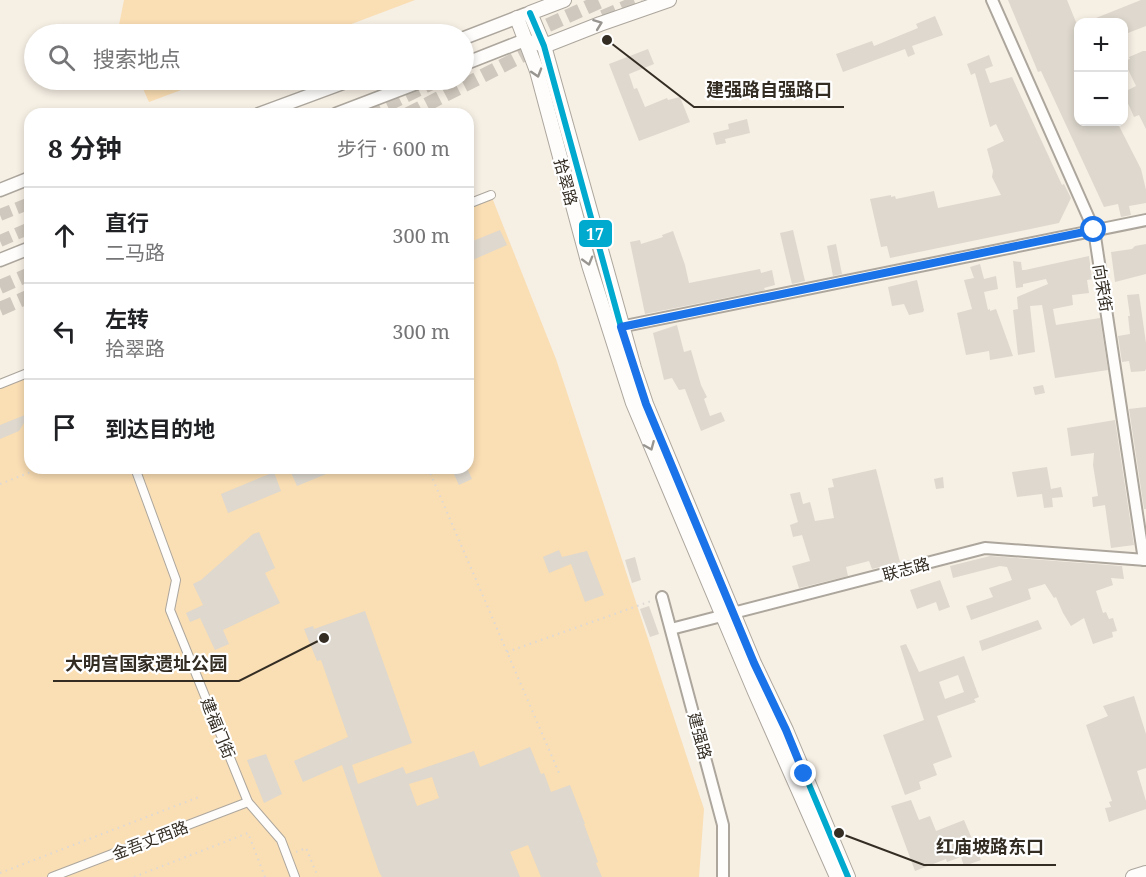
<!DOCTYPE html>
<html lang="zh">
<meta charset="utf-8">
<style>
:root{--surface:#fff;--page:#f2f2f2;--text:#202124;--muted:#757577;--line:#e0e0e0}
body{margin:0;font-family:"Noto Serif","Noto Sans SC",serif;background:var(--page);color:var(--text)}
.controls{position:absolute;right:18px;top:18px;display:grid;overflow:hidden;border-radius:12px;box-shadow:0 3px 9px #0003}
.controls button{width:54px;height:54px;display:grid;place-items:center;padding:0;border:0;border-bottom:2px solid var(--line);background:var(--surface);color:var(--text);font:30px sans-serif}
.stop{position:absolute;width:18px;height:18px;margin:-14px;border:4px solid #1a73e8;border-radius:50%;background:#fff}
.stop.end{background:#1a73e8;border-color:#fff;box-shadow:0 2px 6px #0008}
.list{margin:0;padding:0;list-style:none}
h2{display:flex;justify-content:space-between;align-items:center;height:78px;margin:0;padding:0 24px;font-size:26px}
h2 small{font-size:20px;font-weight:400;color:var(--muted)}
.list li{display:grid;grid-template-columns:39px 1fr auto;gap:18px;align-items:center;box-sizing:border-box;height:96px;padding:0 24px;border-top:2px solid var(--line)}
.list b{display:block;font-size:22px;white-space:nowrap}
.list p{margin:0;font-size:20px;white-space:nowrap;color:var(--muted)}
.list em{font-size:20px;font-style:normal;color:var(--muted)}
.icon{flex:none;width:33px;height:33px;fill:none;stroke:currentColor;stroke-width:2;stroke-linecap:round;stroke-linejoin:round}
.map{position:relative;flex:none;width:1146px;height:877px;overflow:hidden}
.search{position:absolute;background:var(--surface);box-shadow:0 3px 9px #0003;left:24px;top:24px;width:450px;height:66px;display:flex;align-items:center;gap:15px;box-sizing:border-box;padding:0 21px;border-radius:33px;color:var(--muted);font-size:22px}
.panel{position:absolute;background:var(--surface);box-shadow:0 3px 9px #0003;left:24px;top:108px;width:450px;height:366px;border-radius:18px}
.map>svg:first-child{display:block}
.green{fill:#fadeb4}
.building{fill:#ded8ce;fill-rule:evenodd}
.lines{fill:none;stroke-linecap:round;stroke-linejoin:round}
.tertiary-tunnel{stroke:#cfc8be;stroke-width:12;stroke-dasharray:12 6;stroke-linecap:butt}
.secondary-tunnel{stroke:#cfc8be;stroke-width:14;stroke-dasharray:14 7;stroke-linecap:butt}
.pedestrian-casing{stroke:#aca69d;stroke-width:10}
.minor-casing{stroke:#aca69d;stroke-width:14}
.tertiary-casing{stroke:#aca69d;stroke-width:15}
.secondary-casing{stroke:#aca69d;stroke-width:16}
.path{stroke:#dcd9d6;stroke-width:2;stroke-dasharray:1.5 4.5;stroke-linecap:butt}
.pedestrian{stroke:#fefdfb;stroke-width:8}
.minor{stroke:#fefdfb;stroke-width:10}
.tertiary{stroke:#fefdfb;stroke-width:12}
.secondary{stroke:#fefdfb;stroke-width:14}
.bus-1-casing{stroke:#fff;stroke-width:10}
.bus-1{stroke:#00a9ce;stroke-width:6}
.oneway{stroke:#989590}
.route{stroke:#1a73e8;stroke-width:8}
.labels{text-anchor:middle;stroke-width:4.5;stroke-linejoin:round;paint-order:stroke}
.street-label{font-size:16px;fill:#332d24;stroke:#fff}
.leader{fill:none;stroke:#332d24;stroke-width:2}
.callout-dot{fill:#332d24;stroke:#fff;stroke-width:2}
.callout-label{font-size:18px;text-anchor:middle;font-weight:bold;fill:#332d24;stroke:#fff;stroke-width:4.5;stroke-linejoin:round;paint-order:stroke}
.line-badge{stroke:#fff;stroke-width:2}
.badge-label{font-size:16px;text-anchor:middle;font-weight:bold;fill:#fff}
</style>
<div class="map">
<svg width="1146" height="877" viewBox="0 0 1146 877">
<rect width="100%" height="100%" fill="#f6efe4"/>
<!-- green -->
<g class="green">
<path d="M 124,0 L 415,0 L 325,34 L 120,34 L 118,30 Z"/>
<path d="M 139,80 L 208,80 L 149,102 Z"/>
<path d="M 491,195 L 556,359 L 704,809 L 699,877 L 0,877 L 0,383 L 30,371 L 30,468 L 468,468 L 468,204 Z"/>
</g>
<!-- building -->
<g class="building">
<path d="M 1008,0 L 1067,0 L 1078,27 L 1078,87 L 1074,89 L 1078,102 L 1078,122 L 1117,122 L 1141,169 L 1146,190 L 1146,203 L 1129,206 L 1131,215 L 1121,217 L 1118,204 L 1104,207 L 1041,71 L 1038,72 Z"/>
<path d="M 1141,0 L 1146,0 L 1146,26 L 1128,33 L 1124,34 L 1124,22 L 1086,22 Z"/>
<path d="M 935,16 L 943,35 L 912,46 L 915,54 L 908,57 L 905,49 L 843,72 L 836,54 L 872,41 L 874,46 L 918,28 L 916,24 Z"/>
<path d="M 648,49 L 654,64 L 629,74 L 634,89 L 637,88 L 645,107 L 667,98 L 668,100 L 680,97 L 690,122 L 639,141 L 609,64 Z"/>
<path d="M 1143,51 L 1146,51 L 1146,129 L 1139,115 L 1134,117 L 1127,101 L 1124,103 L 1124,92 L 1136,86 L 1124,61 L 1130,59 L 1129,57 Z"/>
<path d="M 989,55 L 993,66 L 985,69 L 990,83 L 1012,77 L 1062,185 L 1064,184 L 1071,198 L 1059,223 L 890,258 L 887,246 L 881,247 L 870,199 L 891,195 L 891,197 L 895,196 L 896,199 L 934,191 L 938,208 L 1001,195 L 992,177 L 993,171 L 987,149 L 1004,141 L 996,124 L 990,127 L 975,73 L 971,75 L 967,64 Z"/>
<path d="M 747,119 L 750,133 L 725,139 L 726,143 L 716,145 L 713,133 L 729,129 L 728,124 Z"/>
<path d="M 500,230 L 507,245 L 468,262 L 468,243 Z"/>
<path d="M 793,230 L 805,281 L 792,284 L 780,233 Z"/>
<path d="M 673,231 L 685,265 L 689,283 L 760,269 L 761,273 L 772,270 L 775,285 L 764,288 L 765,290 L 645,314 L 630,242 L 640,240 L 641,244 L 663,237 L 662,235 Z"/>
<path d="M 836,244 L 842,274 L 833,276 L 827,246 Z"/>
<path d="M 1146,244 L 1146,274 L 1115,282 L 1111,252 L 1132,249 L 1135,246 Z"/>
<path d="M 1089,256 L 1092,279 L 1087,280 L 1089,293 L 1072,295 L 1073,305 L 1053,309 L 1056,325 L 1100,318 L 1108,370 L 1055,378 L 1042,305 L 1030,306 L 1035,352 L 1018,355 L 1013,310 L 1018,309 L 1017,297 L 1048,284 L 1046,279 L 1023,284 L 1023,287 L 1016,288 L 1013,261 L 1021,262 L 1022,270 L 1025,270 Z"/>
<path d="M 980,264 L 984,279 L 996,276 L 998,289 L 984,292 L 988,310 L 990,309 L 990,311 L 996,309 L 1013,356 L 990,360 L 989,351 L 966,355 L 957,313 L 972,309 L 964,280 L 974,278 L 970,267 Z"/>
<path d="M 917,280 L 924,310 L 923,312 L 909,315 L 904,304 L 892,306 L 888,287 Z"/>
<path d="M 1139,294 L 1146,343 L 1146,369 L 1145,371 L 1131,372 L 1129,361 L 1122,362 L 1118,336 L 1130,334 L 1128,316 L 1130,316 L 1127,295 Z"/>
<path d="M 677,325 L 684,352 L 691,350 L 701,385 L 707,397 L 704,399 L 710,416 L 721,412 L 725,421 L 701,431 L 685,389 L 679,390 L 672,378 L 664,380 L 653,333 Z"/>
<path d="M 1043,385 L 1045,393 L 1035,395 L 1033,387 Z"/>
<path d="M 1146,407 L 1146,509 L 1144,509 L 1129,409 Z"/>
<path d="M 30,413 L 19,431 L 0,439 L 0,425 Z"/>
<path d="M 1115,420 L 1134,545 L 1111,548 L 1105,505 L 1093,507 L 1092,497 L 1098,496 L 1093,465 L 1094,453 L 1071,456 L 1067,428 Z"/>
<path d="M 1047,467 L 1051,489 L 1061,487 L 1063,497 L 1052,498 L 1053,507 L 1044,508 L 1042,494 L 1017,497 L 1012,472 Z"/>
<path d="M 289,468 L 341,468 L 297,486 Z"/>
<path d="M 451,468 L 467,468 L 472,479 L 459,485 Z"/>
<path d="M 876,469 L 900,562 L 872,569 L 869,561 L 846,567 L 848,576 L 799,588 L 792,566 L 810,561 L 802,535 L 793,537 L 790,525 L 798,522 L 790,494 L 800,492 L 803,504 L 810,502 L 815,521 L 834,518 L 828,488 L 834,487 L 832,479 Z"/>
<path d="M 274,472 L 281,491 L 228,513 L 221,494 Z"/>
<path d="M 943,477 L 944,488 L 936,489 L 934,479 Z"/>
<path d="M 259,532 L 275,568 L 265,573 L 280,603 L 223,630 L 229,644 L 215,650 L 200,618 L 190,622 L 186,613 L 203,605 L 193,584 L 201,580 L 253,534 Z"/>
<path d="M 559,550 L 562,557 L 587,551 L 604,595 L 585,602 L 571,564 L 549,573 L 543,557 Z"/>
<path d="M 990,556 L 1122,566 L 1124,579 L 1111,578 L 1113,585 L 1096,591 L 1103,613 L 1106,612 L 1109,619 L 1113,618 L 1117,631 L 1112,632 L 1113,637 L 1093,644 L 1084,618 L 1071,626 L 1063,613 L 1056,597 L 1054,598 L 1045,584 L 1028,589 L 1031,599 L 971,620 L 966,606 L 993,597 L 989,588 L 1012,580 L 1007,567 L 1000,566 L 953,578 L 950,566 Z"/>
<path d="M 635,557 L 641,580 L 632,583 L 625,560 Z"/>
<path d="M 940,580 L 950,607 L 939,611 L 936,602 L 917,609 L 910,590 Z"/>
<path d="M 649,606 L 659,634 L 650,637 L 640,609 Z"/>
<path d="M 365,611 L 412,743 L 352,765 L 358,784 L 403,767 L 406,774 L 474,751 L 480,767 L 530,747 L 541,774 L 544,773 L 551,792 L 570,785 L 585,824 L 584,824 L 598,862 L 596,863 L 602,877 L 541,877 L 528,845 L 510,852 L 520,877 L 382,877 L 379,872 L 342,765 L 303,782 L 294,761 L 348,737 L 321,660 L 317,661 L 304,629 L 313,626 L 314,629 ZM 432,777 L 439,798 L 417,806 L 409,784 Z"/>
<path d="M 1038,620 L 1042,629 L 982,651 L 979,641 Z"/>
<path d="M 906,644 L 919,672 L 964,656 L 979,697 L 974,699 L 976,702 L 937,716 L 952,757 L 933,764 L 937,775 L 919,782 L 921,789 L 905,795 L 883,735 L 924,720 L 900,646 ZM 958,675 L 964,692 L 945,699 L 939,682 Z"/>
<path d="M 1134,696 L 1146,734 L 1146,768 L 1137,771 L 1146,801 L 1146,809 L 1109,822 L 1105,808 L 1111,807 L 1109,802 L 1112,801 L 1086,725 L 1108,716 L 1103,706 Z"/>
<path d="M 266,754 L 282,794 L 264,803 L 247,760 Z"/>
<path d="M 911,800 L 919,820 L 930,816 L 936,831 L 964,820 L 981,860 L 964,866 L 961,857 L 947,862 L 946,859 L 915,871 L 891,806 Z"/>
</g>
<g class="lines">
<!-- tertiary-tunnel -->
<g class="tertiary-tunnel">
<path d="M 0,215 L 30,203"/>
<path d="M 0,241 L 30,228"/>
</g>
<!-- secondary-tunnel -->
<g class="secondary-tunnel">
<path d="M 603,17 L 642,0"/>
<path d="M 529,34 L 603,0"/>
<path d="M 368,114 L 438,80"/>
<path d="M 408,114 L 539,47"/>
<path d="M 0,287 L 30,274"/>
<path d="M 0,309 L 30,296"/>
</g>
<!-- pedestrian casing -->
<g class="pedestrian-casing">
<g id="pedestrian">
<path d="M 468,204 L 491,195"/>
<path d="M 0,384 L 30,372"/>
<path d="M 135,468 L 176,580 L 170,610 L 248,802 L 281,840 L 295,877"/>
<path d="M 52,877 L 248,802"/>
</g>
</g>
<!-- minor casing -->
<g class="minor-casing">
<g id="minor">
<path d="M 992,0 L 1094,230 L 1144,560"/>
<path d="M 615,328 L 1146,220"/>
<path d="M 662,597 L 723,825 L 723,877"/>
<path d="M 671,629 L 985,548 L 1146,560"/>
</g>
</g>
<!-- tertiary casing -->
<g class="tertiary-casing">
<g id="tertiary">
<path d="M 464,38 L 526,14"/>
<path d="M 464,64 L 525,40 L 544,46"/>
<path d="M 259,114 L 351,80"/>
<path d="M 336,114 L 425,80"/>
<path d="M 0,190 L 30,178"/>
<path d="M 0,260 L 30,248"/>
</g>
</g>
<!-- secondary casing -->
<g class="secondary-casing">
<g id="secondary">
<path d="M 564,0 L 530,13 L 544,46 L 634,368 L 646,404 L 754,663 L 786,730 L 848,877"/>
<path d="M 517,18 L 537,71 L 589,265 L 633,403 L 755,692 L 837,877"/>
<path d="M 544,46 L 600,24 L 669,0"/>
<path d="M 1133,877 L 1146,873"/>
</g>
</g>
<!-- path -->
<g class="path">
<path d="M 428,468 L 559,773"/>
<path d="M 0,484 L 41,468"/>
<path d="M 507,652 L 654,600"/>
<path d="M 296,852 L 306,848 L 318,877"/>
<path d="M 0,873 L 199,797"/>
<path d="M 134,877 L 248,833 L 265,877"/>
</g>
<!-- pedestrian -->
<use href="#pedestrian" class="pedestrian"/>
<!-- minor -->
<use href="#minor" class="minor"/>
<!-- tertiary -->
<use href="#tertiary" class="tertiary"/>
<!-- secondary -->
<use href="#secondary" class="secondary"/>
<!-- bus-1 casing -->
<g class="bus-1-casing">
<path id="bus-1" d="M 530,13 L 544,46 L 621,327 L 646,404 L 754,663 L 786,730 L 848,877"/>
</g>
<!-- bus-1 -->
<use href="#bus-1" class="bus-1"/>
</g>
<!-- one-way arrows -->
<defs><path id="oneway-chevron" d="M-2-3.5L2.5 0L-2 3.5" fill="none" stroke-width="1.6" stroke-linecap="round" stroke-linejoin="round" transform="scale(1.5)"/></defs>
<g class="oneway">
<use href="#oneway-chevron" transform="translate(598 24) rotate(-21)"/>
<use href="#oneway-chevron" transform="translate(537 73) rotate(73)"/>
<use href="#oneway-chevron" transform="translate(588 261) rotate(74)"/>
<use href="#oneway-chevron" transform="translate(650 446) rotate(67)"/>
</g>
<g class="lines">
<!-- route -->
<path class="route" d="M 804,774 L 786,730 L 754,663 L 646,404 L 621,327 L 1094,230"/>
</g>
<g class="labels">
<!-- street labels -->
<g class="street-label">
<text transform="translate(566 182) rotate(75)" y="6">拾翠路</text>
<text transform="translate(1103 288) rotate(81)" y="6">向荣街</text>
<text transform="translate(906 569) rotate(-15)" y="6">联志路</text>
<text transform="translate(218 728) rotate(68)" y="6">建福门街</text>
<text transform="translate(700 736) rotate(75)" y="6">建强路</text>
<text transform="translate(150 840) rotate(-21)" y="6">金吾丈西路</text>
</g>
</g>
<!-- callouts -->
<path class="leader" d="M607 40L694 107H844M324 638L239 681H53M839 833L924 865H1056"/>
<g class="callout-dot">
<circle cx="607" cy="40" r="6"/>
<circle cx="324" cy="638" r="6"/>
<circle cx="839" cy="833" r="6"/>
</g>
<g class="callout-label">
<text x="769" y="96">建强路自强路口</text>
<text x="146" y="670">大明宫国家遗址公园</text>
<text x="990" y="853">红庙坡路东口</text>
</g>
<rect class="line-badge" x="578" y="219" width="35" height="29" rx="6" fill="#00a9ce"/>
<g class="badge-label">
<text x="595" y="240">17</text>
</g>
</svg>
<div class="controls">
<button>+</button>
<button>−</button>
</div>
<div class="stop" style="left:1094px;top:230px"></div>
<div class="stop end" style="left:804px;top:774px"></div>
<div class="search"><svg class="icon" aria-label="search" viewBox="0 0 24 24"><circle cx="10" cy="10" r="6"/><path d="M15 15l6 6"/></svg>搜索地点</div>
<section class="panel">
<h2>8 分钟<small>步行 · 600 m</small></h2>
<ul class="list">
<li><svg class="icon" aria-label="ahead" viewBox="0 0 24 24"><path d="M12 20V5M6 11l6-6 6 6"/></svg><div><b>直行</b><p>二马路</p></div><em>300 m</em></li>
<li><svg class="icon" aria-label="left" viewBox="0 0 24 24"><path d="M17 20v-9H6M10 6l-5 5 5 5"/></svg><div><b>左转</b><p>拾翠路</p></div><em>300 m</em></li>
<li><svg class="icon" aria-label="arrive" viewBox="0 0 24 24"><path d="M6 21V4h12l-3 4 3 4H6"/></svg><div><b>到达目的地</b></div></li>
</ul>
</section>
</div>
